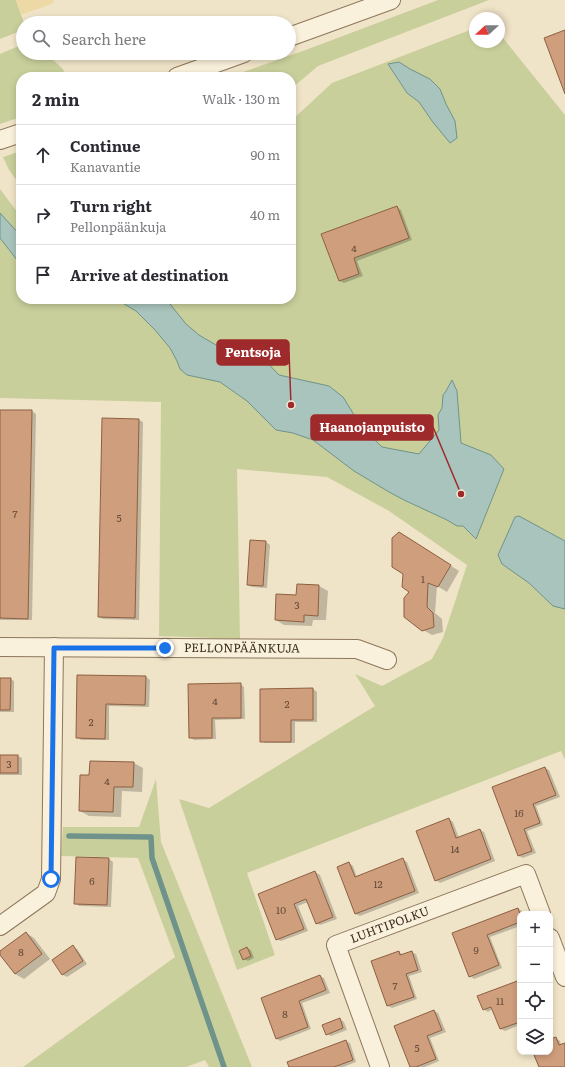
<!DOCTYPE html>
<meta charset="utf-8">
<style>
:root{--surface:#fff;--page:#f7f7f7;--text:#2b2b33;--muted:#7c7c81;--line:#e1e1e2}
body{margin:0;font-family:Literata,serif;background:var(--page);color:var(--text)}
.controls{position:absolute;right:12px;bottom:12px;display:grid;overflow:hidden;border-radius:8px;box-shadow:0 2px 6px #0003}
.controls button{width:36px;height:36px;display:grid;place-items:center;padding:0;border:0;border-bottom:1px solid var(--line);background:var(--surface);color:var(--text);font:20px sans-serif}
.compass{position:absolute;left:469px;top:12px;width:36px;height:36px;border-radius:50%;background:var(--surface);box-shadow:0 2px 6px #0003;rotate:249deg}
.stop{position:absolute;width:12px;height:12px;margin:-9px;border:3px solid #1a73e8;border-radius:50%;background:#fff}
.stop.end{background:#1a73e8;border-color:#fff;box-shadow:0 1px 4px #0008}
.list{margin:0;padding:0;list-style:none}
h2{display:flex;justify-content:space-between;align-items:center;height:52px;margin:0;padding:0 16px;font-size:17px}
h2 small{font-size:13px;font-weight:400;color:var(--muted)}
.list li{display:grid;grid-template-columns:26px 1fr auto;gap:12px;align-items:center;box-sizing:border-box;height:60px;padding:0 16px;border-top:1px solid var(--line)}
.list b{display:block;font-size:15px;white-space:nowrap}
.list p{margin:0;font-size:13px;white-space:nowrap;color:var(--muted)}
.list em{font-size:13px;font-style:normal;color:var(--muted)}
.icon{flex:none;width:22px;height:22px;fill:none;stroke:currentColor;stroke-width:2;stroke-linecap:round;stroke-linejoin:round}
.map{position:relative;flex:none;width:565px;height:1067px;overflow:hidden}
.search{position:absolute;background:var(--surface);box-shadow:0 2px 6px #0003;left:16px;top:16px;width:280px;height:44px;display:flex;align-items:center;gap:10px;box-sizing:border-box;padding:0 14px;border-radius:22px;color:var(--muted);font-size:15px}
.panel{position:absolute;background:var(--surface);box-shadow:0 2px 6px #0003;left:16px;top:72px;width:280px;height:232px;border-radius:16px}
.map>svg:first-child{display:block}
.green{fill:#c9cf9b}
.sand{fill:#ecd9a5}
.water{fill:#a9c4bc;stroke:#6f938a}
.shadow{fill:#0003}
.lines{fill:none;stroke-linecap:round;stroke-linejoin:round}
.stream{stroke:#6f938a;stroke-width:5.5}
.building{fill:#cf9f7d;stroke:#8d5f41}
.minor-casing{stroke:#8d765c;stroke-width:20}
.minor{stroke:#faf1dc;stroke-width:18}
.route{stroke:#1a73e8;stroke-width:5}
.labels{text-anchor:middle;stroke-width:4;stroke-linejoin:round;paint-order:stroke}
.number-label{font-size:10px;fill:#624a37}
.street-label{font-size:12px;fill:#3d2e20;stroke:#f7eed8}
.leader{fill:none;stroke:#9e2a2b;stroke-width:1.5}
.callout-dot{fill:#9e2a2b;stroke:#f7eed8;stroke-width:1.5}
.callout{fill:#9e2a2b;stroke:#9e2a2b;stroke-width:1.5}
.callout-label{font-size:13px;text-anchor:middle;font-weight:bold;fill:#fff}
</style>
<div class="map">
<svg width="565" height="1067" viewBox="0 0 565 1067">
<rect width="100%" height="100%" fill="#f0e4c8"/>
<!-- green -->
<g class="green">
<path d="M 0,0 L 16,0 L 24,23 L 23,23 L 23,30 L 0,39 Z"/>
<path d="M 438,0 L 489,0 L 318,66 L 291,89 L 291,77 L 229,77 L 311,48 Z"/>
<path d="M 475,28 L 475,42 L 499,42 L 499,33 L 565,115 L 565,760 L 561,751 L 247,873 L 275,955 L 237,970 L 179,799 L 209,808 L 375,706 L 355,674 L 382,686 L 432,659 L 443,638 L 467,565 L 389,511 L 327,477 L 237,469 L 240,639 L 159,636 L 161,402 L 0,398 L 0,189 L 21,217 L 21,299 L 79,299 L 81,301 L 83,299 L 291,299 L 291,121 L 332,83 Z"/>
<path d="M 21,45 L 23,45 L 23,53 L 45,53 L 63,69 L 66,77 L 21,77 L 21,117 L 0,124 L 0,54 Z"/>
<path d="M 21,151 L 21,186 L 9,170 L 3,157 Z"/>
<path d="M 156,779 L 161,842 L 252,1067 L 209,1067 L 205,1060 L 186,1067 L 23,1067 L 175,957 L 138,858 L 61,856 L 63,827 L 139,827 Z"/>
</g>
<!-- sand -->
<path class="sand" d="M 16,0 L 53,0 L 54,3 L 21,15 Z"/>
<!-- water -->
<g class="water">
<path d="M 399,62 L 410,69 L 430,79 L 440,89 L 446,104 L 455,121 L 457,138 L 450,143 L 432,121 L 419,102 L 407,93 L 388,64 Z"/>
<path d="M 0,213 L 21,236 L 21,265 L 0,238 Z"/>
<path d="M 116,299 L 166,299 L 186,324 L 199,335 L 216,345 L 239,348 L 260,355 L 279,375 L 329,386 L 343,397 L 361,426 L 382,447 L 419,454 L 439,430 L 438,415 L 442,408 L 443,395 L 446,391 L 452,380 L 457,391 L 461,443 L 491,455 L 504,469 L 476,539 L 463,526 L 457,526 L 447,520 L 404,500 L 389,492 L 354,471 L 313,440 L 293,433 L 276,430 L 247,401 L 220,382 L 187,375 L 180,369 L 177,361 L 170,348 L 155,330 L 136,311 Z"/>
<path d="M 519,516 L 565,541 L 565,609 L 553,606 L 529,583 L 502,564 L 498,555 L 515,517 Z"/>
</g>
<!-- shadow -->
<g class="shadow">
<path d="M 397,207 L 401,210 L 412,240 L 357,261 L 363,276 L 344,283 L 340,281 L 323,235 Z"/>
<path d="M 0,411 L 32,411 L 36,414 L 32,620 L 0,620 Z"/>
<path d="M 139,420 L 143,422 L 139,620 L 103,619 L 99,617 Z"/>
<path d="M 408,538 L 459,571 L 447,592 L 437,586 L 435,613 L 442,619 L 443,632 L 432,635 L 423,630 L 404,574 Z"/>
<path d="M 251,541 L 266,542 L 270,545 L 267,588 L 252,587 L 248,585 Z"/>
<path d="M 319,586 L 328,591 L 326,620 L 313,620 L 312,626 L 284,625 L 276,620 L 297,596 Z"/>
<path d="M 78,676 L 146,677 L 150,680 L 149,707 L 109,706 L 109,740 L 81,740 L 77,737 Z"/>
<path d="M 0,679 L 10,679 L 14,681 L 14,712 L 0,712 Z"/>
<path d="M 240,684 L 244,687 L 245,719 L 215,720 L 216,739 L 194,740 L 190,737 Z"/>
<path d="M 313,689 L 317,692 L 317,722 L 295,722 L 295,743 L 265,743 L 261,741 L 261,690 Z"/>
<path d="M 0,756 L 18,756 L 22,758 L 22,775 L 0,775 L 0,805 Z"/>
<path d="M 134,763 L 143,768 L 142,792 L 122,791 L 121,817 L 89,816 L 80,811 L 90,776 Z"/>
<path d="M 545,768 L 549,770 L 560,797 L 536,806 L 543,825 L 527,831 L 536,853 L 523,858 L 519,856 L 493,788 Z"/>
<path d="M 449,819 L 453,822 L 459,838 L 480,830 L 484,832 L 495,861 L 440,883 L 436,880 Z"/>
<path d="M 109,859 L 113,862 L 111,907 L 79,906 L 75,903 Z"/>
<path d="M 402,859 L 407,862 L 419,893 L 360,916 L 356,914 L 349,863 L 353,866 L 357,877 Z"/>
<path d="M 315,872 L 320,875 L 337,919 L 320,925 L 316,923 L 308,902 L 298,906 L 308,931 L 281,941 L 277,939 L 260,894 Z"/>
<path d="M 518,909 L 522,911 L 523,914 L 520,914 L 520,926 L 490,937 L 502,968 L 474,979 L 470,976 L 453,934 Z"/>
<path d="M 26,933 L 34,938 L 50,959 L 24,979 L 15,974 L 0,952 Z"/>
<path d="M 73,947 L 77,949 L 87,964 L 67,977 L 63,975 L 53,960 Z"/>
<path d="M 247,948 L 251,950 L 254,958 L 248,961 L 244,959 Z"/>
<path d="M 399,952 L 403,955 L 411,952 L 416,954 L 422,972 L 409,976 L 417,999 L 392,1008 L 388,1006 L 372,961 Z"/>
<path d="M 320,976 L 324,978 L 330,993 L 302,1003 L 311,1029 L 280,1041 L 276,1038 L 262,998 Z"/>
<path d="M 520,981 L 520,1025 L 505,1031 L 501,1029 L 493,1009 L 488,1012 L 483,1009 Z"/>
<path d="M 434,1011 L 438,1013 L 446,1032 L 430,1038 L 439,1061 L 425,1067 L 411,1067 Z"/>
<path d="M 340,1019 L 344,1022 L 347,1030 L 331,1036 L 327,1034 Z"/>
<path d="M 556,1038 L 560,1041 L 561,1045 L 565,1044 L 565,1067 L 540,1067 L 538,1052 L 550,1052 L 550,1040 Z"/>
<path d="M 345,1041 L 350,1043 L 356,1062 L 343,1067 L 291,1067 Z"/>
</g>
<g class="lines">
<!-- stream -->
<path class="stream" d="M 69,836 L 151,837 L 152,858 L 224,1067"/>
</g>
<!-- building -->
<g class="building">
<path d="M 565,30 L 565,94 L 544,38 Z"/>
<path d="M 397,206 L 409,238 L 354,258 L 359,274 L 339,281 L 321,234 Z"/>
<path d="M 0,410 L 32,410 L 28,619 L 0,618 Z"/>
<path d="M 102,418 L 139,419 L 135,618 L 98,617 Z"/>
<path d="M 399,532 L 451,565 L 438,587 L 428,583 L 427,607 L 433,613 L 434,627 L 422,631 L 404,617 L 404,598 L 409,592 L 402,587 L 403,574 L 392,567 L 392,538 Z"/>
<path d="M 250,540 L 266,541 L 263,586 L 247,585 Z"/>
<path d="M 297,584 L 319,585 L 318,616 L 304,615 L 304,622 L 275,620 L 276,594 L 296,595 Z"/>
<path d="M 77,675 L 146,676 L 145,705 L 106,704 L 105,739 L 76,738 Z"/>
<path d="M 0,678 L 11,678 L 10,710 L 0,710 Z"/>
<path d="M 241,683 L 241,718 L 212,718 L 212,738 L 189,738 L 188,684 Z"/>
<path d="M 313,688 L 313,720 L 291,720 L 291,742 L 260,742 L 260,689 Z"/>
<rect x="0" y="755" width="18" height="18"/>
<path d="M 90,761 L 134,762 L 133,787 L 114,787 L 113,812 L 79,811 L 80,775 L 89,775 Z"/>
<path d="M 545,767 L 556,795 L 533,804 L 540,823 L 524,829 L 532,851 L 518,856 L 492,787 Z"/>
<path d="M 449,818 L 456,838 L 480,829 L 491,859 L 435,881 L 416,831 Z"/>
<path d="M 76,857 L 109,858 L 107,905 L 74,904 Z"/>
<path d="M 403,858 L 415,891 L 355,914 L 337,867 L 349,862 L 355,877 Z"/>
<path d="M 315,871 L 333,917 L 316,924 L 306,899 L 294,904 L 304,929 L 276,940 L 258,894 Z"/>
<path d="M 518,908 L 520,914 L 520,922 L 487,935 L 499,965 L 469,977 L 452,933 Z"/>
<path d="M 26,932 L 42,954 L 15,974 L 0,955 L 0,951 Z"/>
<path d="M 73,945 L 83,961 L 62,975 L 52,960 Z"/>
<path d="M 247,947 L 251,956 L 243,960 L 239,951 Z"/>
<path d="M 399,951 L 400,955 L 412,951 L 418,970 L 406,974 L 414,997 L 387,1006 L 371,961 Z"/>
<path d="M 320,975 L 326,990 L 299,1001 L 308,1027 L 276,1039 L 261,998 Z"/>
<path d="M 520,980 L 520,992 L 519,993 L 520,996 L 520,1022 L 500,1029 L 491,1007 L 483,1010 L 477,996 Z"/>
<path d="M 434,1010 L 442,1030 L 427,1036 L 436,1059 L 416,1067 L 410,1067 L 394,1026 Z"/>
<path d="M 340,1018 L 343,1028 L 326,1035 L 322,1025 Z"/>
<path d="M 556,1037 L 559,1045 L 565,1043 L 565,1067 L 539,1067 L 534,1055 L 538,1054 L 537,1052 L 550,1052 L 550,1039 Z"/>
<path d="M 346,1040 L 353,1060 L 334,1067 L 289,1067 L 287,1062 Z"/>
</g>
<g class="lines">
<!-- minor casing -->
<g class="minor-casing">
<g id="minor">
<path d="M 289,37 L 391,0"/>
<path d="M 177,77 L 244,53"/>
<path d="M 0,140 L 21,133"/>
<path id="s1" d="M 0,647 L 357,649 L 387,660"/>
<path d="M 0,926 L 46,893 L 51,879 L 54,647"/>
<path d="M 550,938 L 565,977"/>
<path id="s2" d="M 380,1067 L 336,945 L 526,874 L 541,914"/>
</g>
</g>
<!-- minor -->
<use href="#minor" class="minor"/>
</g>
<g class="lines">
<!-- route -->
<path class="route" d="M 51,879 L 54,648 L 165,648"/>
</g>
<g class="labels">
<!-- number labels -->
<g class="number-label">
<text x="354" y="252">4</text>
<text x="15" y="518">7</text>
<text x="119" y="522">5</text>
<text x="423" y="583">1</text>
<text x="297" y="609">3</text>
<text x="215" y="705">4</text>
<text x="287" y="708">2</text>
<text x="91" y="726">2</text>
<text x="9" y="768">3</text>
<text x="107" y="785">4</text>
<text x="519" y="817">16</text>
<text x="455" y="853">14</text>
<text x="92" y="885">6</text>
<text x="378" y="888">12</text>
<text x="281" y="914">10</text>
<text x="476" y="954">9</text>
<text x="21" y="956">8</text>
<text x="395" y="990">7</text>
<text x="500" y="1005">11</text>
<text x="285" y="1018">8</text>
<text x="417" y="1052">5</text>
</g>
<!-- street labels -->
<g class="street-label">
<text dy="4" stroke="none"><textPath href="#s1" startOffset="242">PELLONPÄÄNKUJA</textPath></text>
<text dy="4" stroke="none"><textPath href="#s2" startOffset="187">LUHTIPOLKU</textPath></text>
</g>
</g>
<!-- callouts -->
<path class="leader" d="M291 405L289 352M461 494L433 427"/>
<g class="callout-dot">
<circle cx="291" cy="405" r="4"/>
<circle cx="461" cy="494" r="4"/>
</g>
<g class="callout">
<rect x="217" y="340" width="72" height="25" rx="4"/>
<rect x="311" y="415" width="122" height="25" rx="4"/>
</g>
<g class="callout-label">
<text x="253" y="357">Pentsoja</text>
<text x="372" y="432">Haanojanpuisto</text>
</g>
</svg>
<div class="controls">
<button>+</button>
<button>−</button>
<button><svg class="icon" aria-label="locate" viewBox="0 0 24 24"><circle cx="12" cy="12" r="6"/><path d="M12 2v4M12 18v4M2 12h4M18 12h4"/></svg></button>
<button><svg class="icon" aria-label="layers" viewBox="0 0 24 24"><path d="M12 4l9 5-9 5-9-5zM3 14l9 5 9-5"/></svg></button>
</div>
<svg class="compass" viewBox="-18 -18 36 36"><path d="M0-13l5 13h-10z" fill="#e53935"/><path d="M0 13l5-13h-10z" fill="#7c7c81"/></svg>
<div class="stop" style="left:51px;top:879px"></div>
<div class="stop end" style="left:165px;top:648px"></div>
<div class="search"><svg class="icon" aria-label="search" viewBox="0 0 24 24"><circle cx="10" cy="10" r="6"/><path d="M15 15l6 6"/></svg>Search here</div>
<section class="panel">
<h2>2 min<small>Walk · 130 m</small></h2>
<ul class="list">
<li><svg class="icon" aria-label="ahead" viewBox="0 0 24 24"><path d="M12 20V5M6 11l6-6 6 6"/></svg><div><b>Continue</b><p>Kanavantie</p></div><em>90 m</em></li>
<li><svg class="icon" aria-label="right" viewBox="0 0 24 24"><path d="M7 20v-9h11M14 6l5 5-5 5"/></svg><div><b>Turn right</b><p>Pellonpäänkuja</p></div><em>40 m</em></li>
<li><svg class="icon" aria-label="arrive" viewBox="0 0 24 24"><path d="M6 21V4h12l-3 4 3 4H6"/></svg><div><b>Arrive at destination</b></div></li>
</ul>
</section>
</div>
